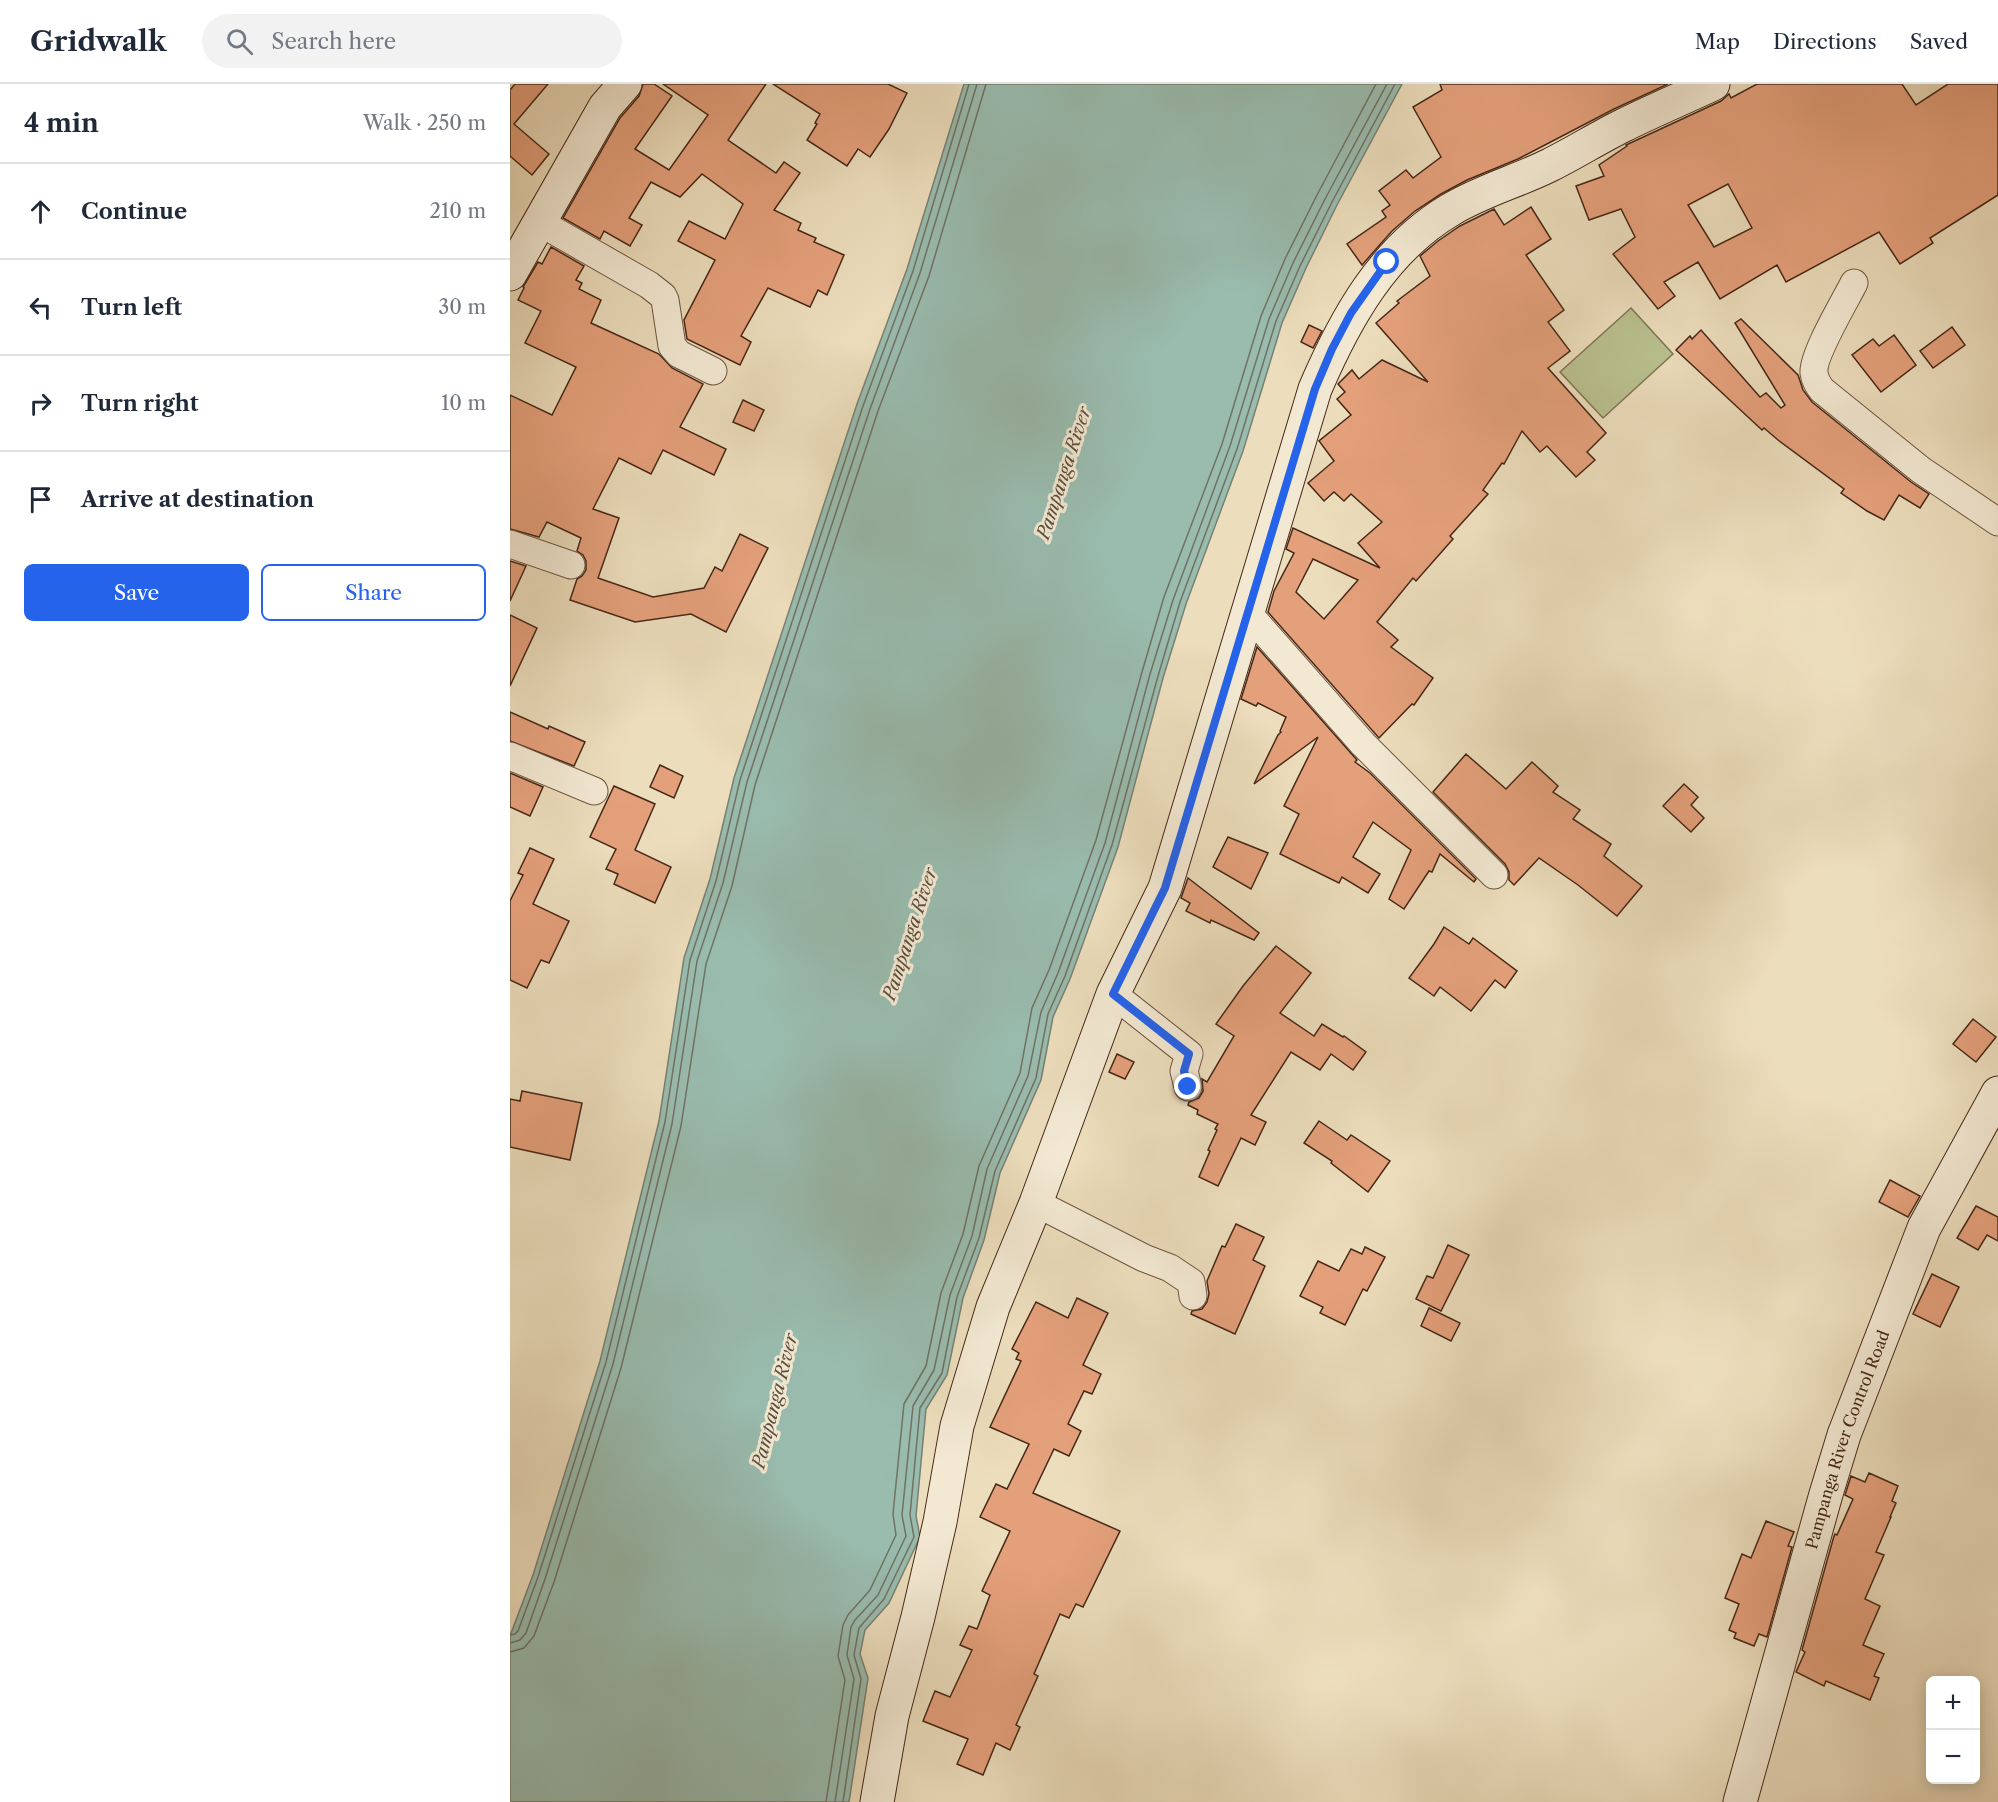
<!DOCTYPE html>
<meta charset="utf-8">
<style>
:root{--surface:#fff;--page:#f2f2f3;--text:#1f2937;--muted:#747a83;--line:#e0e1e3;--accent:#2563eb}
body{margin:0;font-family:"Libre Caslon Text",serif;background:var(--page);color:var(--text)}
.controls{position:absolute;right:18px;bottom:18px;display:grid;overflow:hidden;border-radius:9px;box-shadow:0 3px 15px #0003}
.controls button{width:54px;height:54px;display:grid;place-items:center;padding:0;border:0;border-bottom:2px solid var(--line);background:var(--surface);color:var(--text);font:30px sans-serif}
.stop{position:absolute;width:18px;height:18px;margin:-14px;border:4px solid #2563eb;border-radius:50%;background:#fff}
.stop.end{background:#2563eb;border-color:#fff;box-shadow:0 2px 6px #0008}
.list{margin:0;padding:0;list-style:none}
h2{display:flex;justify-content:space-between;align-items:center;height:78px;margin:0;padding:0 24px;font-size:26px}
h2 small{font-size:20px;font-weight:400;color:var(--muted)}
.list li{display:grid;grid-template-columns:39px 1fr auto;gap:18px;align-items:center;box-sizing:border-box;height:96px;padding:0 24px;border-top:2px solid var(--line)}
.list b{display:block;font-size:22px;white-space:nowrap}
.list em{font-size:20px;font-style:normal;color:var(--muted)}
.actions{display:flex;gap:12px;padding:18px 24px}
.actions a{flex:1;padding:14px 0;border:2px solid var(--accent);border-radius:9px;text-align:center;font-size:21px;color:var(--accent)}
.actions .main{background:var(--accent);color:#fff}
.icon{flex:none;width:33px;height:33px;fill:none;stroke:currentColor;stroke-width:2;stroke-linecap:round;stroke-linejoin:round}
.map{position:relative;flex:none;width:1488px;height:1718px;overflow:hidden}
header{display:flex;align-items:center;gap:36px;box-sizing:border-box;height:84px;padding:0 30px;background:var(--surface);border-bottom:2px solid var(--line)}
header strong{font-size:28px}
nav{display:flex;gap:33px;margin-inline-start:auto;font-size:21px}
.search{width:420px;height:54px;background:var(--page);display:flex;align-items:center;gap:15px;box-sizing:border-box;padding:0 21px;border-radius:33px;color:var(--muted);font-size:22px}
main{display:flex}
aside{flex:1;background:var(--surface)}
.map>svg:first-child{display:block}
.green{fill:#b9c08f;stroke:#807453;stroke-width:1.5}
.water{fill:#99bcaf;stroke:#788172;stroke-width:1.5}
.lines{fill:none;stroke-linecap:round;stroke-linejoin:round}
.shore{stroke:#707263;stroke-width:1.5}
.building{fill:#e4a07b;stroke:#462817;stroke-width:1.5;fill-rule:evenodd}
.street-casing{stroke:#705540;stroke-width:29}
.secondary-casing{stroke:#462817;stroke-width:35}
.street{stroke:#f3e9d3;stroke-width:27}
.secondary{stroke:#f3e9d3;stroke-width:33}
.route{stroke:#2563eb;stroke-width:8}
.labels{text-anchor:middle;stroke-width:6;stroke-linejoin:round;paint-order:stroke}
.street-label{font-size:16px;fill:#462817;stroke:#f3e9d3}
.water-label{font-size:18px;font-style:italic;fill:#5b4d3d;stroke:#f3e9d3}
</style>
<header>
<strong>Gridwalk</strong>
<div class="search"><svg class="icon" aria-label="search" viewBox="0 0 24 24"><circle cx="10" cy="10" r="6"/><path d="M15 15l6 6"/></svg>Search here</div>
<nav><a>Map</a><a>Directions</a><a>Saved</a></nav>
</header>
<main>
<aside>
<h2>4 min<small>Walk · 250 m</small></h2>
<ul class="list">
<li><svg class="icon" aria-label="ahead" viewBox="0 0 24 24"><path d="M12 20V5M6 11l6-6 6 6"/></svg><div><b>Continue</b></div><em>210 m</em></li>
<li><svg class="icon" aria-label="left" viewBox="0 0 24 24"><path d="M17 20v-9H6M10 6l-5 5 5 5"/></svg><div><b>Turn left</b></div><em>30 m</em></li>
<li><svg class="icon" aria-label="right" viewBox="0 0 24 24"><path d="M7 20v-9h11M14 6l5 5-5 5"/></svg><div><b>Turn right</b></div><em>10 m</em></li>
<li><svg class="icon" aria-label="arrive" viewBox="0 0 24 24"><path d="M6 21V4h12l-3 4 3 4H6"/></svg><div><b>Arrive at destination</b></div></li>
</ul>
<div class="actions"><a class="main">Save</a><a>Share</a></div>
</aside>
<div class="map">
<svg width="1488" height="1718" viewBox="0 0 1488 1718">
<rect width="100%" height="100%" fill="#ecddbc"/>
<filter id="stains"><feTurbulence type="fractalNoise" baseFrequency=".00333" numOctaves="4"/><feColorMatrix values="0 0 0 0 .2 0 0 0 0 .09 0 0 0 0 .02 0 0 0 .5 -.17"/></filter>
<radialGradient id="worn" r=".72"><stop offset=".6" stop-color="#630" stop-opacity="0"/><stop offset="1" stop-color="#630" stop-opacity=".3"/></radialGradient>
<!-- green -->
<path class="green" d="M 1121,224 L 1163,270 L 1093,334 L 1050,288 Z"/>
<!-- water -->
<path class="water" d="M 454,0 L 892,0 L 827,121 L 796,184 L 772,239 L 733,367 L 676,520 L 653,594 L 608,763 L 560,895 L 543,933 L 531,996 L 490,1089 L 474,1156 L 453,1214 L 437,1291 L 416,1325 L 406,1432 L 410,1453 L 379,1519 L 355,1546 L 350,1570 L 358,1594 L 339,1718 L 0,1718 L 0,1552 L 23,1491 L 90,1277 L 149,1037 L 174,874 L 200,795 L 224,694 L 347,320 L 397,185 Z"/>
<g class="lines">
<!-- shore -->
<g class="shore">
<path d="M 0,1551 L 5,1550 L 8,1547 L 28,1493 L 96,1278 L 155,1038 L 180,876 L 206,797 L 230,696 L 353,322 L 403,187 L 459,0"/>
<path d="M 0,1559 L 10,1556 L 16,1549 L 35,1495 L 103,1280 L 162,1040 L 187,877 L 213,799 L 237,698 L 360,325 L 410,189 L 467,0"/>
<path d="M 0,1568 L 14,1564 L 24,1552 L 44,1498 L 111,1284 L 171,1042 L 196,880 L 222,802 L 245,701 L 368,327 L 419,192 L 476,0"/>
<path d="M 316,1718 L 335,1596 L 328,1572 L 333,1541 L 338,1531 L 360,1506 L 386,1451 L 383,1430 L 394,1320 L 416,1282 L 431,1209 L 453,1150 L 469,1082 L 510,989 L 522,924 L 539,886 L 586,756 L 632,588 L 654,513 L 712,360 L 751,232 L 775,175 L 807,111 L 866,0"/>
<path d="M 325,1718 L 344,1595 L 337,1571 L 341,1543 L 345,1536 L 368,1511 L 396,1452 L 392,1431 L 403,1322 L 424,1286 L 440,1211 L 462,1152 L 477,1085 L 518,992 L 531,928 L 548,889 L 595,759 L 640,590 L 663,516 L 720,362 L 759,235 L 783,179 L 815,115 L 877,0"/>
<path d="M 333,1718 L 351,1595 L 344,1571 L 349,1544 L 374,1515 L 404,1453 L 400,1431 L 410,1324 L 432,1289 L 447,1213 L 469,1154 L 485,1087 L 526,994 L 538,930 L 555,892 L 602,761 L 648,592 L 670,518 L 727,365 L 766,237 L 790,182 L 822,118 L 885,0"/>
</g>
</g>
<!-- building -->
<g class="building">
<path d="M 5,0 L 38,0 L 4,40 L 39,70 L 22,91 L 0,72 L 0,6 Z"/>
<path d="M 133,0 L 144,0 L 162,12 L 125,65 L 159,86 L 198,31 L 153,0 L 256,0 L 218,56 L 266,89 L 274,78 L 290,89 L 264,126 L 291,139 L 288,146 L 306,154 L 304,158 L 334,171 L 317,211 L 308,206 L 300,223 L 258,204 L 231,252 L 241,258 L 230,281 L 177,255 L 174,236 L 205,176 L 168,157 L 179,137 L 215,155 L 233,120 L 192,90 L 170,113 L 141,98 L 119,134 L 132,141 L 120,162 L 94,147 L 90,155 L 53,134 L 110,34 L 129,12 Z"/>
<path d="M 263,0 L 378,0 L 397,9 L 379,45 L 360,73 L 348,65 L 337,82 L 297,56 L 307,40 L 305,39 L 310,30 Z"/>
<path d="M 930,0 L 1158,0 L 1104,25 L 1008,75 L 957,96 L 931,110 L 905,127 L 882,147 L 852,181 L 837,160 L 876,133 L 872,127 L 880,121 L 869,107 L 896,86 L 903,94 L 931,73 L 903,23 L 932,6 Z"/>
<path d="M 1247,0 L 1392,0 L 1406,21 L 1438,0 L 1488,0 L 1488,111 L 1420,154 L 1423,159 L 1390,180 L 1369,148 L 1276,198 L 1267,181 L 1210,215 L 1188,178 L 1154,198 L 1165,212 L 1148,225 L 1103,170 L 1125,153 L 1111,125 L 1079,136 L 1066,102 L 1094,92 L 1089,81 L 1117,62 L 1116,61 L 1211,17 L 1219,10 L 1221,14 ZM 1218,100 L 1242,144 L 1204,163 L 1178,121 Z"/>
<path d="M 1021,123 L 1041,155 L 1016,171 L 1054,226 L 1038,238 L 1060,267 L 1038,284 L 1096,349 L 1077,368 L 1085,376 L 1066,393 L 1037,362 L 1030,368 L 1012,347 L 994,380 L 992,379 L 973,406 L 978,410 L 940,452 L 943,455 L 906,497 L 903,494 L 867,538 L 888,556 L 881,563 L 923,594 L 904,621 L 902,620 L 869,654 L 758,528 L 764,507 L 784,469 L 776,465 L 783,444 L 870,484 L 848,459 L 872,438 L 841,410 L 834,417 L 824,408 L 814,417 L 798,399 L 824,377 L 809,357 L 841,331 L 827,315 L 835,308 L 828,300 L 842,286 L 849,295 L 872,276 L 918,298 L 866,239 L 889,219 L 887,217 L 920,192 L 910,172 L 928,157 L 950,142 L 984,125 L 994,141 ZM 803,475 L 848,496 L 814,535 L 786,508 Z"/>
<path d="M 41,163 L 74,182 L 66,196 L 72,199 L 69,205 L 91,216 L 81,239 L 149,270 L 162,284 L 193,300 L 170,343 L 216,365 L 204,391 L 153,366 L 141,390 L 109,374 L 83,425 L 109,434 L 88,494 L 143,513 L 194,504 L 205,483 L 212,487 L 230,450 L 258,464 L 216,548 L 181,530 L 125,538 L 60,516 L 67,495 L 72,492 L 76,486 L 76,477 L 73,471 L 67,467 L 71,454 L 37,438 L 29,453 L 0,445 L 0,311 L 42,331 L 66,283 L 15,259 L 31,227 L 8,216 L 14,204 L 13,203 L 28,178 L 32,180 Z"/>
<path d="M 1231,235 L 1288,291 L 1293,306 L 1302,318 L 1401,398 L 1419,410 L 1410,424 L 1389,411 L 1374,436 L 1357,427 L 1331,409 L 1334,405 L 1268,356 L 1254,344 L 1252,346 L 1166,266 L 1180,252 L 1182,255 L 1191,246 L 1250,313 L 1256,309 L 1271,324 L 1275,321 L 1225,239 Z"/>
<path d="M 799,241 L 812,247 L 803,264 L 791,258 Z"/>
<path d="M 1442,243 L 1455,261 L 1423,284 L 1410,267 Z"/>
<path d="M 1384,251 L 1406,281 L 1371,308 L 1342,271 L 1363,255 L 1369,262 Z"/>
<path d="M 233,316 L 254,326 L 244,347 L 223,338 Z"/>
<path d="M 0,477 L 16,482 L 0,517 Z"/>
<path d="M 0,531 L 27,544 L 0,602 Z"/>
<path d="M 747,563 L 847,676 L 845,678 L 860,689 L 966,795 L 964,798 L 930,770 L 922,788 L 919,787 L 894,825 L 879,815 L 901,766 L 863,738 L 843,773 L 870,790 L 858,809 L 832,793 L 829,799 L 770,770 L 789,730 L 774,722 L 808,653 L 744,700 L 768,651 L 771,648 L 770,647 L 776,633 L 748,619 L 746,622 L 731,615 Z"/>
<path d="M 0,628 L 38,645 L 39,642 L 75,658 L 64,682 L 0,657 Z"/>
<path d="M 956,670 L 996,705 L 1022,678 L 1048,702 L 1043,708 L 1070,726 L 1063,735 L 1101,760 L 1094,772 L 1132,802 L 1107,832 L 1068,801 L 1029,774 L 1004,801 L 999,796 L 999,788 L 995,780 L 923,708 Z"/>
<path d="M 150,681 L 173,692 L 164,714 L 140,703 Z"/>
<path d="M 0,689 L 33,703 L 20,732 L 0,723 Z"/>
<path d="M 1174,700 L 1188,713 L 1181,721 L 1194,734 L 1181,748 L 1153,722 Z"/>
<path d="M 104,702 L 145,720 L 125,766 L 161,783 L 145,819 L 104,800 L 108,790 L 96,785 L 106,765 L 80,753 Z"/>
<path d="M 718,753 L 758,769 L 741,805 L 703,783 Z"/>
<path d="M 20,764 L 44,775 L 23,820 L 59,837 L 39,879 L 31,876 L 17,904 L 0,896 L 0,817 L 13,791 L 8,789 Z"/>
<path d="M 678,794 L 749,849 L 744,856 L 701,836 L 700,839 L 676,827 L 680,819 L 671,814 Z"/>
<path d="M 934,843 L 959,860 L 963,854 L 1007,887 L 995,904 L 985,896 L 961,927 L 930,903 L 924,912 L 899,894 L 924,860 Z"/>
<path d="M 766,862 L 801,889 L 770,929 L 804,952 L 812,940 L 833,953 L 834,952 L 856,968 L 843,986 L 821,970 L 810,986 L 781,968 L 741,1031 L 756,1038 L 745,1061 L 731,1054 L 708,1102 L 689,1093 L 700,1067 L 698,1066 L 707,1046 L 705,1045 L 708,1040 L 687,1030 L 688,1026 L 678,1021 L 679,1018 L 689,1014 L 693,1007 L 692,995 L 697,998 L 724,952 L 706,940 L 733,902 Z"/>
<path d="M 1463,935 L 1486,953 L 1466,978 L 1443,960 Z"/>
<path d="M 607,970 L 624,978 L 615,995 L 599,988 Z"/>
<path d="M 12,1007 L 72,1019 L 60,1076 L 0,1063 L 0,1015 L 10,1017 Z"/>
<path d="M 809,1037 L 837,1056 L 841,1051 L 880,1077 L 858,1108 L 821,1079 L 822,1077 L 794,1059 Z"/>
<path d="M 1380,1096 L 1410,1112 L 1398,1133 L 1369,1118 Z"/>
<path d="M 1466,1122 L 1488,1133 L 1488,1157 L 1477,1151 L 1468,1166 L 1447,1154 Z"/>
<path d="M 726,1140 L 754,1153 L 743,1176 L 755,1182 L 725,1250 L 681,1230 L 682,1227 L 692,1225 L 697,1218 L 699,1210 L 697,1197 L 712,1162 L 715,1163 Z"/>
<path d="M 938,1161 L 959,1171 L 931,1227 L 906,1215 L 917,1192 L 923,1194 Z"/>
<path d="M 855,1163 L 875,1173 L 857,1207 L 853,1205 L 835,1241 L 810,1229 L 813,1223 L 790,1212 L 808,1177 L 829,1187 L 841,1165 L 852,1170 Z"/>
<path d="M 1422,1190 L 1449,1203 L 1430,1243 L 1403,1230 Z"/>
<path d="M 567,1214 L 598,1229 L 573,1281 L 591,1290 L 582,1310 L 574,1307 L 558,1340 L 571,1347 L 559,1372 L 544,1365 L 523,1409 L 610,1447 L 573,1523 L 566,1520 L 559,1534 L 550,1530 L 524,1590 L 528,1592 L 506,1641 L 510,1643 L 500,1666 L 486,1659 L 473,1691 L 447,1680 L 458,1655 L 413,1637 L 425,1607 L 440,1613 L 462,1566 L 450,1561 L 459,1542 L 467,1545 L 480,1511 L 472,1507 L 500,1447 L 470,1433 L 486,1400 L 497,1405 L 519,1360 L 480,1343 L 511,1277 L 506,1275 L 509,1269 L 502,1265 L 526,1218 L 558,1234 Z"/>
<path d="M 919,1224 L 950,1239 L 941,1257 L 911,1242 Z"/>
<path d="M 1359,1389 L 1388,1402 L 1382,1417 L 1386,1419 L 1380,1433 L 1381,1433 L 1366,1468 L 1374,1471 L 1355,1515 L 1370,1522 L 1353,1561 L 1374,1570 L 1364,1592 L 1369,1594 L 1360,1616 L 1316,1597 L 1314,1602 L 1286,1588 L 1295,1568 L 1292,1566 L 1324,1452 L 1325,1450 L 1327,1451 L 1343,1415 L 1335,1411 L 1341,1392 L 1355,1398 Z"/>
<path d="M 1256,1437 L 1284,1448 L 1278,1462 L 1282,1463 L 1257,1553 L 1249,1550 L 1244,1562 L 1224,1554 L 1226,1549 L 1219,1546 L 1229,1520 L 1215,1514 L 1232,1470 L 1241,1474 Z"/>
</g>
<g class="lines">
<!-- street casing -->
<g class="street-casing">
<g id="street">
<path d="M 29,138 L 139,201 L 153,212 L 155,216 L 162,262 L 169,270 L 203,287"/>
<path d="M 1344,199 C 1335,217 1302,272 1304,289 C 1305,296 1308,301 1312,306 L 1411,386 L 1488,438"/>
<path d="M 0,460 L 61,481"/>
<path d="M 737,528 L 853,660 L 984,791"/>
<path d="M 0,672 L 84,707"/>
<path d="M 603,910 L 679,970 L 674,987 L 678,1003"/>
<path d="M 526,1119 L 634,1174 L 660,1184 L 681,1198 L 683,1212"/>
</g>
</g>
<!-- secondary casing -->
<g class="secondary-casing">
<g id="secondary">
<path d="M 0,190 L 95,23 L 115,0"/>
<path d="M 367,1718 L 382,1632 L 408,1533 L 430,1438 L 447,1342 L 483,1223 L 526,1119 L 603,910 L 655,804 L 805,305 C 835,235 873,166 940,126 C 971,107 1008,97 1040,81 C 1064,69 1088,54 1112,42 C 1142,27 1173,14 1203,0"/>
<path id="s1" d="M 1230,1718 L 1316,1410 L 1334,1351 L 1414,1144 L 1488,1009"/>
</g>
</g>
<!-- street -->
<use href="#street" class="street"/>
<!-- secondary -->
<use href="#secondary" class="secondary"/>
</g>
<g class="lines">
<!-- route -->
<path class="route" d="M 678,1003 L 674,987 L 679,970 L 603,910 L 655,804 L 805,305 L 822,265 L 841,229 L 877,178"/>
</g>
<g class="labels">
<!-- street labels -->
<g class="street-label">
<text dy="6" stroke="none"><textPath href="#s1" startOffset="378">Pampanga River Control Road</textPath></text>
</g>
<!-- water labels -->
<g class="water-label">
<text transform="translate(554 389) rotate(-72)" y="6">Pampanga River</text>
<text transform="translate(400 850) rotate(-72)" y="6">Pampanga River</text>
<text transform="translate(265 1317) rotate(-76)" y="6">Pampanga River</text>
</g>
</g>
<rect width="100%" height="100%" filter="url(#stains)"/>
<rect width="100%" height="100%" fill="url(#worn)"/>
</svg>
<div class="controls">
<button>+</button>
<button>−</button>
</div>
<div class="stop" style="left:877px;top:178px"></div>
<div class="stop end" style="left:678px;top:1003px"></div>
</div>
</main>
